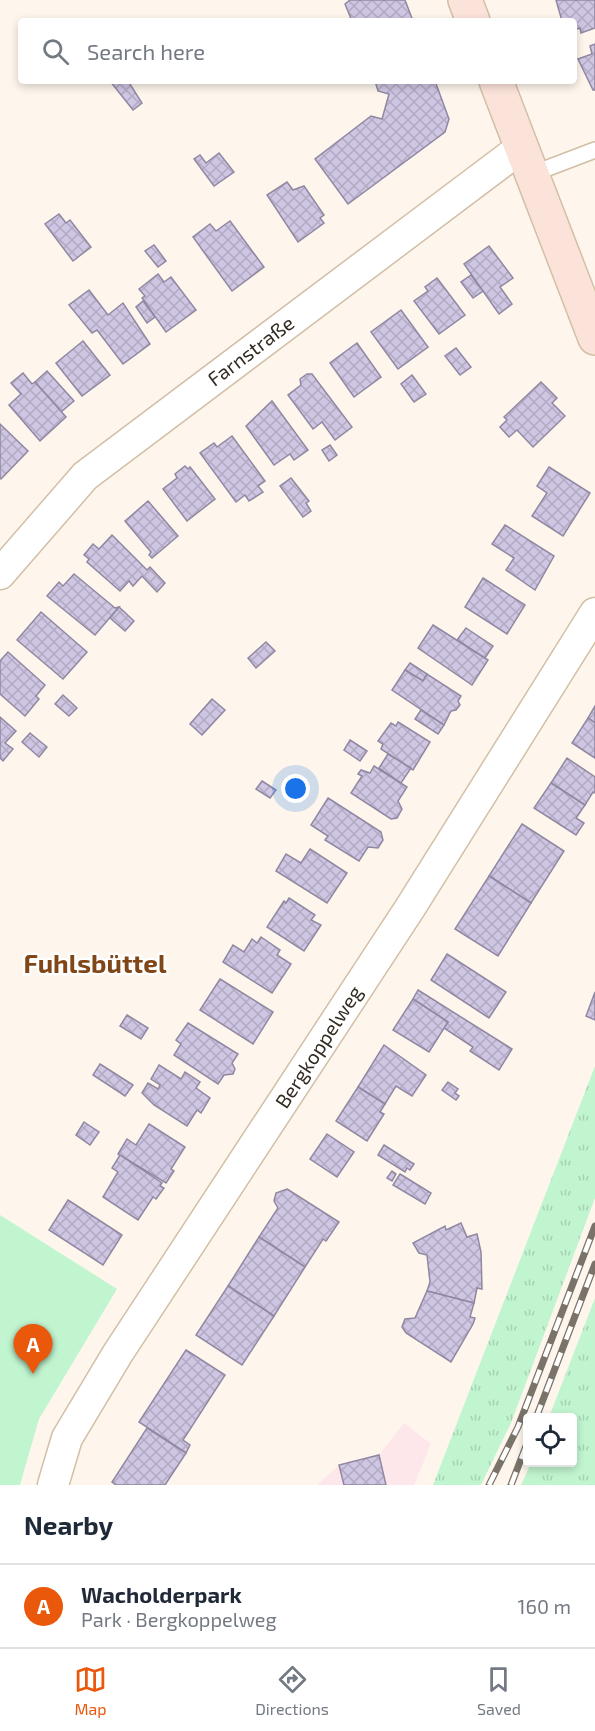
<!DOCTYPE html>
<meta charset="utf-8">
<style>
:root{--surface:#fff;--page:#f2f2f3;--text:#1f2937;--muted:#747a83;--line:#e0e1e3;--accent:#ea580c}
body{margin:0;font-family:"Exo 2",sans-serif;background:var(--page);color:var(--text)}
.controls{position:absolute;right:18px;bottom:18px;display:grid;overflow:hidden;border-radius:6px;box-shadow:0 3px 9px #0003}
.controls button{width:54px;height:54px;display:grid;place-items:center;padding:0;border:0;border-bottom:2px solid var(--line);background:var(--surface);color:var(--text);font:30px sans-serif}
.you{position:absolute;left:296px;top:789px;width:21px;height:21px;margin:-15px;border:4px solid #fff;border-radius:50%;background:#1a73e8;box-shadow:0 0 0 9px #1a73e833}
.badge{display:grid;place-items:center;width:39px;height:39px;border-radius:50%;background:var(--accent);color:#fff;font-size:20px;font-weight:700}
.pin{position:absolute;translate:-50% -50px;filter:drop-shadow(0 2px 3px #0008)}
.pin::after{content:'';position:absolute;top:32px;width:21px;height:18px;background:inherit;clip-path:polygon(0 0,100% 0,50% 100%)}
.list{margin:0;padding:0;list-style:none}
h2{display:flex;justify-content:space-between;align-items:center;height:78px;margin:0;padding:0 24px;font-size:26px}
h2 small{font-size:20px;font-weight:400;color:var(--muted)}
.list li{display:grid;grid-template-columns:39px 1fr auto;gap:18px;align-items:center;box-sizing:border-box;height:84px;padding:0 24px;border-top:2px solid var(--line)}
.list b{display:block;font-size:22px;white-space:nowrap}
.list p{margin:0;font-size:20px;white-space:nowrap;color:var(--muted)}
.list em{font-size:20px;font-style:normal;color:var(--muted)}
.icon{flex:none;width:33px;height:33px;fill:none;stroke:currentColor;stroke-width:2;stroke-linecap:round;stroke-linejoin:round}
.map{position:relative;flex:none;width:595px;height:1485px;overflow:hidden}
.search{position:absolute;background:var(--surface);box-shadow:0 3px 9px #0003;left:18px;right:18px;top:18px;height:66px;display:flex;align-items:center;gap:15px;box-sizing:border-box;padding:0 21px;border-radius:6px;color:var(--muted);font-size:22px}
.sheet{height:162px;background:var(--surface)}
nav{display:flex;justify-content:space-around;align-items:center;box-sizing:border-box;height:84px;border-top:2px solid var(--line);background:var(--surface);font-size:16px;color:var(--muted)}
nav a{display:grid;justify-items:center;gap:3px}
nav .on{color:var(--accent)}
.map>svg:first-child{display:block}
.commercial{fill:#fde7eb}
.grass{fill:url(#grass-tufts)}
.park{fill:#c1f5d0}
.building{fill:url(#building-cross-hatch);stroke:#9088a2;stroke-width:1.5}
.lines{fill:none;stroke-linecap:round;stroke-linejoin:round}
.lane-casing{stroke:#d2bfa6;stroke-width:18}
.street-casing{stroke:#d2bfa6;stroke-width:33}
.secondary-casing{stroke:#d2bfa6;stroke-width:36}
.lane{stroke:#fff;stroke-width:15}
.street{stroke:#fff;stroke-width:30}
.secondary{stroke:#fce3da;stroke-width:33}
.rail-casing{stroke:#7a7369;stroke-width:7}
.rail{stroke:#fff;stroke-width:4.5;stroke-dasharray:14;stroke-linecap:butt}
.labels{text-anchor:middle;stroke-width:4.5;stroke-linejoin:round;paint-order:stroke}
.street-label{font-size:20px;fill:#322b21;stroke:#fff}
.district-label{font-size:26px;font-weight:bold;fill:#814617;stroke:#fff}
</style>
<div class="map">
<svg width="595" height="1485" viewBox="0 0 595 1485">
<defs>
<pattern id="grass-tufts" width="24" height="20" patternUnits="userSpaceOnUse" patternTransform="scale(1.5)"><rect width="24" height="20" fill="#c1f5d0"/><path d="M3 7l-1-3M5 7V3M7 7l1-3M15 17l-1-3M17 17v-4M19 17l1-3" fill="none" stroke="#a6d2b2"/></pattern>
<pattern id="building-cross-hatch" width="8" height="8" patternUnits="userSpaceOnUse" patternTransform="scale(1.5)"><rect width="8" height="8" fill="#cfc6e3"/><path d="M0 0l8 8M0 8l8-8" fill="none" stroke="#b2aac2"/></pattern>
</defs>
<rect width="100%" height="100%" fill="#fef6ec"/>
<!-- commercial -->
<path class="commercial" d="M 404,1423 L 431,1444 L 414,1485 L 317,1485 L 339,1465 L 379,1455 Z"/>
<!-- grass -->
<g class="grass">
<path d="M 595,1066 L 595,1198 L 511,1423 L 481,1485 L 433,1485 Z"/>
<path d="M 595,1298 L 595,1485 L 521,1485 L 531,1463 L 572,1462 L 572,1418 L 549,1417 Z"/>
</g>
<!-- park -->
<path class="park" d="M 0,1215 L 117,1289 L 39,1419 L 20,1485 L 0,1485 Z"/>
<!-- building -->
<g class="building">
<path d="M 350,0 L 405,0 L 413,21 L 352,21 L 345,4 Z"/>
<path d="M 556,0 L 595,0 L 595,28 L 581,33 L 580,28 L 574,30 L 574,21 L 562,21 Z"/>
<path d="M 595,44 L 595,90 L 593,90 L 578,59 L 592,54 L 590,46 Z"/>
<path d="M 110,81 L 128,81 L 142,103 L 133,110 Z"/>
<path d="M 375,81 L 435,81 L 449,119 L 445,132 L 348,204 L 315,159 L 371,116 L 382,119 L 389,94 L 378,91 Z"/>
<path d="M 219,153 L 234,172 L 214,186 L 194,159 L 200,155 L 206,163 Z"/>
<path d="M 287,182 L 293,190 L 304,186 L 324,215 L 320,218 L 324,223 L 298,242 L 267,195 Z"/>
<path d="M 59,214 L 66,223 L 70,220 L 91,247 L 73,261 L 45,224 Z"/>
<path d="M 230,221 L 264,267 L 232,291 L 193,237 L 210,224 L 216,231 Z"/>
<path d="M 154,245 L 166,261 L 158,267 L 145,251 Z"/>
<path d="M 489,246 L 513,278 L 500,287 L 512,304 L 499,314 L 464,264 Z"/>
<path d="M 158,274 L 164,282 L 171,277 L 196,310 L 166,332 L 142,298 L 145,296 L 139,289 Z"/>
<path d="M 471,275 L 483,291 L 473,298 L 461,282 Z"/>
<path d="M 437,278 L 465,315 L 439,334 L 414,301 L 428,291 L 425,287 Z"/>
<path d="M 89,290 L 108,315 L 123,303 L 150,344 L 123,364 L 97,330 L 92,333 L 69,305 Z"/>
<path d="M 143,301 L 155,317 L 147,323 L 136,307 Z"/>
<path d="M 401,310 L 428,347 L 398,369 L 371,332 Z"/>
<path d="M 83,341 L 110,375 L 82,396 L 56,363 Z"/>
<path d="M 357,343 L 381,377 L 354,397 L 330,363 Z"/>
<path d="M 456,348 L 471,367 L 460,375 L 445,356 Z"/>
<path d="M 47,371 L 74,401 L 61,412 L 35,382 Z"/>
<path d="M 23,373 L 32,384 L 35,382 L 66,417 L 40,441 L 9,405 L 21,394 L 11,383 Z"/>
<path d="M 307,374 L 312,374 L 352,427 L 335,440 L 322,422 L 313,429 L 288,395 L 301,385 L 300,379 Z"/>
<path d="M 412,375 L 426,394 L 414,402 L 401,384 Z"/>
<path d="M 541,382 L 557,398 L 552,403 L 565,416 L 533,447 L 517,430 L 509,437 L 500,427 L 507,420 L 504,417 Z"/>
<path d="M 272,401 L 308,450 L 294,460 L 290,454 L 274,465 L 246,426 Z"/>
<path d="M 0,424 L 28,451 L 1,479 L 0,478 Z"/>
<path d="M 232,436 L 265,481 L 258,486 L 263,492 L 249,501 L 245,495 L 236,502 L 200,453 L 214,443 L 217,447 Z"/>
<path d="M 330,445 L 337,455 L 329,461 L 322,450 Z"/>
<path d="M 185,466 L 188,469 L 190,467 L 215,499 L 187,521 L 163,489 L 177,478 L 175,474 Z"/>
<path d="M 549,467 L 590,493 L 563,536 L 532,516 L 547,493 L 537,486 Z"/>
<path d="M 291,478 L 309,501 L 306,503 L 311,511 L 303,517 L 280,486 Z"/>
<path d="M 148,501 L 178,536 L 152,558 L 149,555 L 151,552 L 125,521 Z"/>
<path d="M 505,525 L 554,556 L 535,590 L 506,570 L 514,558 L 492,544 Z"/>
<path d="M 112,535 L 147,570 L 150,567 L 165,583 L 157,592 L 142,576 L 133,586 L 129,581 L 120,591 L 87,562 L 89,559 L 84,555 L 93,544 L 99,549 Z"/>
<path d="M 74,574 L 115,608 L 119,607 L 95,635 L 47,596 L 59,582 L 63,586 Z"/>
<path d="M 483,578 L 525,605 L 507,634 L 465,607 Z"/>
<path d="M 119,607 L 134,621 L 125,631 L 110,618 Z"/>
<path d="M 41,612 L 87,652 L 63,679 L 17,640 Z"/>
<path d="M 433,625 L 488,660 L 472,685 L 418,648 Z"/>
<path d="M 466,628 L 493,646 L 485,658 L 457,640 Z"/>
<path d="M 266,642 L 275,651 L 256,668 L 248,658 Z"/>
<path d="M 8,652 L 45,685 L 36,696 L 39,699 L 25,716 L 0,694 L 0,661 Z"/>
<path d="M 410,663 L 427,674 L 423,681 L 405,670 Z"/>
<path d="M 405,670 L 423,681 L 427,674 L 461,696 L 458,701 L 460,705 L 456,710 L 451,711 L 444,725 L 392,690 Z"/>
<path d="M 63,695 L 77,708 L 69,716 L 55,704 Z"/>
<path d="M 212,699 L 225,710 L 202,735 L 190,724 Z"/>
<path d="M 595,706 L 595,723 L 588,718 Z"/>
<path d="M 421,710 L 444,725 L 438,734 L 415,719 Z"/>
<path d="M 0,717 L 16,731 L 5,743 L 13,749 L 3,761 L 0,758 Z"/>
<path d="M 588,718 L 595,723 L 595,758 L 572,743 Z"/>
<path d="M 398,722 L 430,742 L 413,770 L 381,749 L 383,744 L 378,741 L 391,723 L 396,726 Z"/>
<path d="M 30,733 L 47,747 L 39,757 L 22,742 Z"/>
<path d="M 350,740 L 367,751 L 360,761 L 344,750 Z"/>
<path d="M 388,754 L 411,768 L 401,783 L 379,768 Z"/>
<path d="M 567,758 L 595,777 L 595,793 L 593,792 L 585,805 L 551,783 Z"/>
<path d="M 374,766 L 407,787 L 398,801 L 402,809 L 397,818 L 391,819 L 351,793 L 362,776 L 358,774 L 361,770 L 370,773 Z"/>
<path d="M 262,781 L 276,790 L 270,798 L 256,789 Z"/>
<path d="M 551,783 L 585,805 L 576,818 L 584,823 L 576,835 L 534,808 Z"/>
<path d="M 328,798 L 381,832 L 383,840 L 378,848 L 368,847 L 359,861 L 325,840 L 328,836 L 311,825 Z"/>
<path d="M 522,824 L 564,851 L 531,903 L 489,876 Z"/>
<path d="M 310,849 L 347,873 L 327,903 L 276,871 L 286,854 L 301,863 Z"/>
<path d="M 489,876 L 531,903 L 498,956 L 455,929 Z"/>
<path d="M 289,898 L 315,915 L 311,920 L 321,925 L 304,951 L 267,927 L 284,901 L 286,903 Z"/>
<path d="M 261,937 L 280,950 L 277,955 L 291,964 L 272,993 L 223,962 L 233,945 L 244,952 L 252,939 L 257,943 Z"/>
<path d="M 447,954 L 506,992 L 489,1018 L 431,980 Z"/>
<path d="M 220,979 L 273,1012 L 253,1044 L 200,1010 Z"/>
<path d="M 418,990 L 512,1049 L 499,1070 L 470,1051 L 473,1047 L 444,1028 L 448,1022 L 413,999 Z"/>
<path d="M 595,992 L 595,1020 L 586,1016 Z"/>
<path d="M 413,999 L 448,1022 L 429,1052 L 393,1030 Z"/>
<path d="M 127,1015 L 148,1028 L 141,1039 L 120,1026 Z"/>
<path d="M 188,1023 L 238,1054 L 232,1063 L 235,1069 L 233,1074 L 224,1075 L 218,1084 L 174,1055 L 181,1044 L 176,1040 Z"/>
<path d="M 384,1045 L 426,1075 L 412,1096 L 396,1086 L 385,1104 L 358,1087 Z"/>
<path d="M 100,1064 L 133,1085 L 125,1096 L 93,1075 Z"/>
<path d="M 159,1065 L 181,1079 L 185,1072 L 200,1082 L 196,1088 L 210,1098 L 201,1113 L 197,1110 L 187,1126 L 154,1105 L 142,1093 L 148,1083 L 158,1089 L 160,1085 L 151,1079 Z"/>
<path d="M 448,1082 L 458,1089 L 455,1093 L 459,1096 L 456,1100 L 442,1090 Z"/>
<path d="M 358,1087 L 385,1104 L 380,1112 L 384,1114 L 367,1141 L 336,1121 Z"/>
<path d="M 84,1122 L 99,1132 L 90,1145 L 76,1135 Z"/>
<path d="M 149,1124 L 185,1147 L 171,1169 L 174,1171 L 166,1183 L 118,1154 L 127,1139 L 136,1145 Z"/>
<path d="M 327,1134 L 354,1152 L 337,1177 L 310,1159 Z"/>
<path d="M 384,1145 L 414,1164 L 410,1170 L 407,1168 L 405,1172 L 378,1155 Z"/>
<path d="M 120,1155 L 162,1183 L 160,1186 L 164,1188 L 156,1199 L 153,1197 L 138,1220 L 103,1197 L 118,1172 L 112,1168 Z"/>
<path d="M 392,1171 L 396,1174 L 392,1181 L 387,1178 Z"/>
<path d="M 400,1174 L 431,1193 L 425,1204 L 393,1185 Z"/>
<path d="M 287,1189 L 339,1222 L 326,1241 L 323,1239 L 305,1267 L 259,1237 L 278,1208 L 274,1201 L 276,1193 Z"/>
<path d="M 68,1200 L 122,1235 L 103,1265 L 49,1230 Z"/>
<path d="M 461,1223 L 467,1237 L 477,1234 L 481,1252 L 482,1289 L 477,1288 L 474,1303 L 427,1291 L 430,1282 L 427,1255 L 419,1253 L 413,1243 L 445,1226 L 446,1230 Z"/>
<path d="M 259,1237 L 305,1267 L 274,1316 L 228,1286 Z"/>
<path d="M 228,1286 L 274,1316 L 242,1365 L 196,1335 Z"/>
<path d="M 427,1291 L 474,1303 L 470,1317 L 475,1318 L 473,1324 L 451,1362 L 406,1333 L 402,1327 L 405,1319 L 415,1318 Z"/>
<path d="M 186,1350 L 225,1375 L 183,1440 L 190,1445 L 186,1453 L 139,1422 Z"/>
<path d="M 147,1428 L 186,1453 L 165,1485 L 116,1485 L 112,1482 Z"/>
<path d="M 379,1455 L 386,1485 L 344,1485 L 339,1465 Z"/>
</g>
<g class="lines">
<!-- lane casing -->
<g class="lane-casing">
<path id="lane" d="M 532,174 L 595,150"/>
</g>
<!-- street casing -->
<g class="street-casing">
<g id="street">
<path d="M 0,574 L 85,476 L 522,147"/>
<path d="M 53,1485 L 67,1438 L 118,1353 L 410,908 L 595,613"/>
</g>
</g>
<!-- secondary casing -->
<g class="secondary-casing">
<g id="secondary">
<path d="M 465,0 L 473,21"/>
<path d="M 496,81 L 595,338"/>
</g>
</g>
<!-- lane -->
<use href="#lane" class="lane"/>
<!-- street -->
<use href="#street" class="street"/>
<!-- secondary -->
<use href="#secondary" class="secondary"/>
<!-- rail casing -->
<g class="rail-casing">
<g id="rail">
<path d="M 536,1418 L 595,1264"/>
<path d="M 489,1485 L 518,1427 L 595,1226"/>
<path d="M 511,1485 L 528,1441"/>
</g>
</g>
<!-- rail -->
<use href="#rail" class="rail"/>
</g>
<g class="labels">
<!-- street labels -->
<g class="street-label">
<text transform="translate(251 351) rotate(-37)" y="7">Farnstraße</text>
<text transform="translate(319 1047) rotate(-57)" y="7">Bergkoppelweg</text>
</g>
<!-- district labels -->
<g class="district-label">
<text x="95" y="973">Fuhlsbüttel</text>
</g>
</g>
</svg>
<div class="controls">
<button><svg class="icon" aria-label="locate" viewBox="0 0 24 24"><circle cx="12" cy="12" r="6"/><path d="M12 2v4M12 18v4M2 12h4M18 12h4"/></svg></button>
</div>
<div class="you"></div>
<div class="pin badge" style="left:33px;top:1374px">A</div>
<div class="search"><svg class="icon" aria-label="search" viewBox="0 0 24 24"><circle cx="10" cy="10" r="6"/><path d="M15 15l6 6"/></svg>Search here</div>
</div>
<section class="sheet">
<h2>Nearby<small></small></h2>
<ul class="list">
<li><span class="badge">A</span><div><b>Wacholderpark</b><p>Park · Bergkoppelweg</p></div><em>160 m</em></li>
</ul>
</section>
<nav>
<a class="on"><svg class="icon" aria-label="map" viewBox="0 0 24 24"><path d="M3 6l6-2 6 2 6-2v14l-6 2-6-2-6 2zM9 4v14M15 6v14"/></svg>Map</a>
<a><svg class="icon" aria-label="directions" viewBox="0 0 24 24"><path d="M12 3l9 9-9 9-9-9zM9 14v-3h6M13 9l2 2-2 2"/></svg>Directions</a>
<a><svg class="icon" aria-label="saved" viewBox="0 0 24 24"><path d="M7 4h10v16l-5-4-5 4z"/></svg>Saved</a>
</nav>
